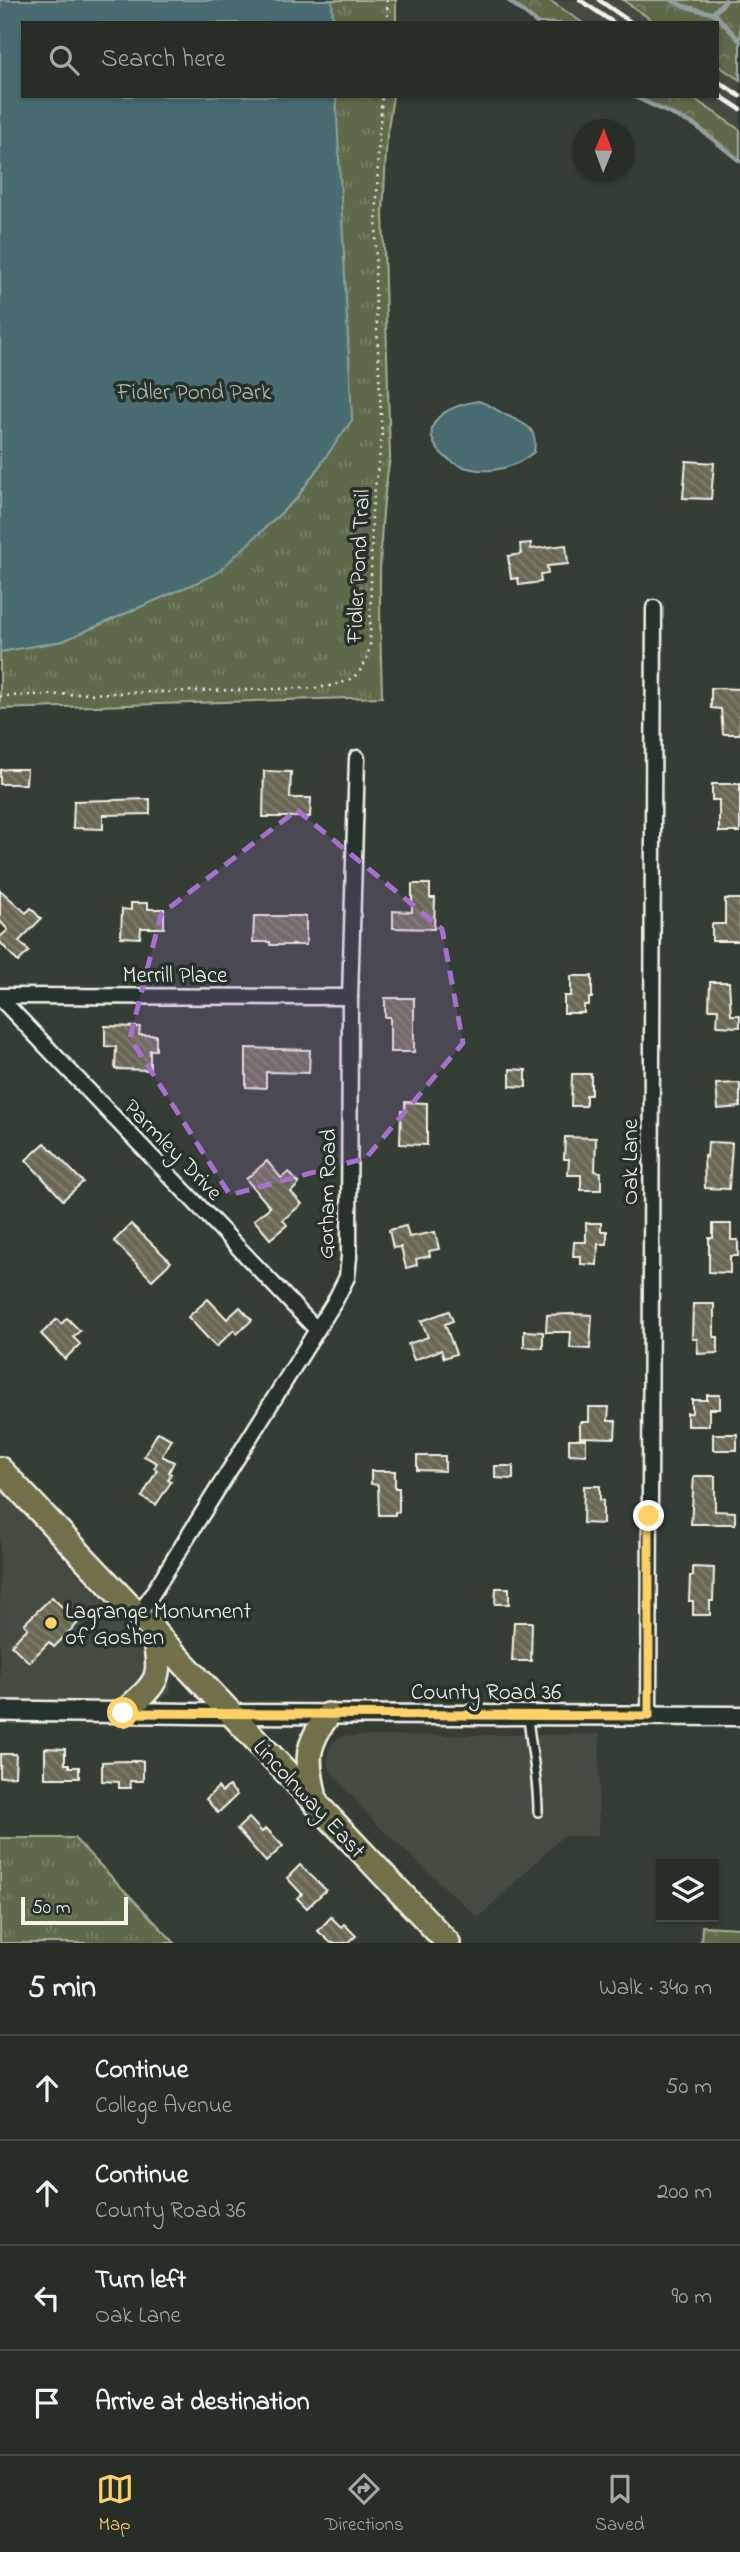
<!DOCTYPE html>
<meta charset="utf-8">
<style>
:root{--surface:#272e28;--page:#333a34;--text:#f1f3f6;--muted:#a4a8a8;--line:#434a45;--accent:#ffd166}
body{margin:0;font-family:"Indie Flower",sans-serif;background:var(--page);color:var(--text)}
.controls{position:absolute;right:21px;bottom:21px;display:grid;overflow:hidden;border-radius:0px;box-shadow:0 2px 5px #0004}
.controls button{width:63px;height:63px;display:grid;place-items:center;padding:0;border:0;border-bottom:2px solid var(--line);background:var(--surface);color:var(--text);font:35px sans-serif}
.compass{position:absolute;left:572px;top:119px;width:63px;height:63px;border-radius:50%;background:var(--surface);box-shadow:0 2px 5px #0004;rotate:1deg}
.scale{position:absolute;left:21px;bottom:18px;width:107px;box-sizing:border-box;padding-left:7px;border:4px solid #f4f1e8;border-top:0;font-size:19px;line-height:24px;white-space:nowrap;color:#f4f1e8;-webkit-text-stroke:5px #26332d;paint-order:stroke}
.stop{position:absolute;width:21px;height:21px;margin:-16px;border:5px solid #ffd166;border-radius:50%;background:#fff}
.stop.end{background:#ffd166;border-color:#fff;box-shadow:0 2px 7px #0008}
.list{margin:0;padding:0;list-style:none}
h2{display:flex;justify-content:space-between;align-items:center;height:91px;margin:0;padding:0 28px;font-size:30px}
h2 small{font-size:23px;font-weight:400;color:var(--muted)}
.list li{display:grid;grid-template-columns:46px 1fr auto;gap:21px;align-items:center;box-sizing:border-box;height:105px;padding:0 28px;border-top:2px solid var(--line)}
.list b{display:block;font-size:26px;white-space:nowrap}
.list p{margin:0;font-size:23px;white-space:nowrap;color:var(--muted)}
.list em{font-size:23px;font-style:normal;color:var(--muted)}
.icon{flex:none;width:38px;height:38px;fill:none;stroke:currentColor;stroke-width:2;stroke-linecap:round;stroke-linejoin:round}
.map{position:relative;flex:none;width:740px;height:1943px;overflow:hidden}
.search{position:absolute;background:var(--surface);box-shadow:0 2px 5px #0004;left:21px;right:21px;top:21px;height:77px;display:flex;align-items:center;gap:18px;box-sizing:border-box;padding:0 24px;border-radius:0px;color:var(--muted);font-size:26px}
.sheet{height:511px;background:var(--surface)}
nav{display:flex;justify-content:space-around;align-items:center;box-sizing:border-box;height:98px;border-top:2px solid var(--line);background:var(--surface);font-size:19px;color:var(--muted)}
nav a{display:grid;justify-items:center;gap:4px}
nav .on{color:var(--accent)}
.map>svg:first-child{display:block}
.built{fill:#444b3f}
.grass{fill:url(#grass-tufts);stroke:#a9ae9a;stroke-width:2}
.forest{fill:url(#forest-crowns);stroke:#a9ae9a;stroke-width:2}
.water{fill:#4a6c71;stroke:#8ea1a1;stroke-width:2}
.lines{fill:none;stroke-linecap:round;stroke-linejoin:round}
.stream{stroke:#8ea1a1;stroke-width:4.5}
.building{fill:url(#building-back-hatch);stroke:#f4f1e8;stroke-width:2}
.service-casing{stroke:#f4f1e8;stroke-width:12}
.minor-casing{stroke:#f4f1e8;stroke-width:19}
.tertiary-casing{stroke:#f4f1e8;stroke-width:23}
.secondary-casing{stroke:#f4f1e8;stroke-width:24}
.trunk-casing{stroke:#f4f1e8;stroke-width:28}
.path{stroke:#f4f1e8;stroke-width:2.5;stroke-dasharray:2 5;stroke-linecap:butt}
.service{stroke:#26332d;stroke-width:7}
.minor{stroke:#26332d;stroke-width:14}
.tertiary{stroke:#26332d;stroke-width:18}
.secondary{stroke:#26332d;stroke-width:19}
.trunk{stroke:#71704a;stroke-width:23}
.rail{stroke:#f4f1e8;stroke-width:4.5}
.route{stroke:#ffd166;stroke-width:9}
.marked{fill:#a571cd;fill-opacity:0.2;stroke:#a571cd;stroke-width:5;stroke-dasharray:14 9;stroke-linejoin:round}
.poi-dot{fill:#ffd166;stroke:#26332d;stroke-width:2.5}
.labels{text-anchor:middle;stroke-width:7;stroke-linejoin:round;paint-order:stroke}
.park-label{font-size:23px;fill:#b8bbaa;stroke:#26332d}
.street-label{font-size:23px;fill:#f4f1e8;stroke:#26332d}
.poi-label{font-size:23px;fill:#f4f1e8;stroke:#26332d;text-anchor:start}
</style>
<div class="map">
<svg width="740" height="1943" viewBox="0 0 740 1943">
<defs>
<pattern id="grass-tufts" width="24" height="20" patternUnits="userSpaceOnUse" patternTransform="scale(1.75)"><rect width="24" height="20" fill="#5e6b4c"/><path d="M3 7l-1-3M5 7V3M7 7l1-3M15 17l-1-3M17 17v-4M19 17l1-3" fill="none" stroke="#768166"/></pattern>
<pattern id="forest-crowns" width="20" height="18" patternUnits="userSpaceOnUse" patternTransform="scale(1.75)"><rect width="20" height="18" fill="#5e6b4c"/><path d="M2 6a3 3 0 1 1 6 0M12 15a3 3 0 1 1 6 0" fill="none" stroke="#768166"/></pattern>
<pattern id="building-back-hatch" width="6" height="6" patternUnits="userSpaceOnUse" patternTransform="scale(1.75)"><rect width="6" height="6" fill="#6b6855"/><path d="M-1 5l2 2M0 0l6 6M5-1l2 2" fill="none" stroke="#817e6d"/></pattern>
</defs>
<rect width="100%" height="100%" fill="#343e35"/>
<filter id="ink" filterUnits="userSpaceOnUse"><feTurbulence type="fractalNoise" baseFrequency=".0143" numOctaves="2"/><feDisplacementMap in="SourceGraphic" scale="14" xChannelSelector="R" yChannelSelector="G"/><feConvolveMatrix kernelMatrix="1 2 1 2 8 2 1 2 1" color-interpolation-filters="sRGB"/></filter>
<g filter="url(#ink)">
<!-- built -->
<g class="built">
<path d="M 549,0 L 623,0 L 656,23 L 583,23 Z"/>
<path d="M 717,65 L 740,80 L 740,130 L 690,96 L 717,96 Z"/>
<path d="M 0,1489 L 165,1668 L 171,1686 L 170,1693 L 160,1700 L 145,1703 L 0,1703 Z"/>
<path d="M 600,1734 L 598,1836 L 563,1836 L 478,1918 L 377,1825 L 332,1773 L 327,1762 L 329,1748 L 336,1739 L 345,1736 Z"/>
</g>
<!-- grass -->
<g class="grass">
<path d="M 0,0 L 396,0 L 396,23 L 23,23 L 23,96 L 393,96 L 387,135 L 383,212 L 390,458 C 376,537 380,617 382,697 L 0,709 Z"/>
<path d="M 672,0 L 728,0 L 715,14 L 683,6 Z"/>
<path d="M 0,1838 L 74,1838 L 175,1943 L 0,1943 Z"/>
</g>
<!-- forest -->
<g class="forest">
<path d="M 508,0 L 549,0 L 583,23 L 537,23 Z"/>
<path d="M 623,0 L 672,0 L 683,6 L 715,14 L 728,0 L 740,0 L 740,80 L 717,65 L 717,23 L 656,23 Z"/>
<path d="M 633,96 L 690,96 L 740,130 L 740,161 L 695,125 Z"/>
<path d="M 702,1926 L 740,1928 L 740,1943 L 701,1943 Z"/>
</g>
<!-- water -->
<g class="water">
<path d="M 0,0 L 332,0 L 333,23 L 23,23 L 23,96 L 336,96 L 352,420 L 296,499 L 216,574 L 63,641 L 0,652 Z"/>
<path d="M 478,401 C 490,404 497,411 508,416 C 527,425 538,428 534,452 C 468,508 374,419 478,401 Z"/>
</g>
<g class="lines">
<!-- stream -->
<g class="stream">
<path d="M 508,0 L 537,23"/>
<path d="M 672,0 L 683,6 L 715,14 L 740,41"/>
<path d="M 713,13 L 725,0"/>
<path d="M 633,96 L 695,125 L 740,161"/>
</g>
</g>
<!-- building -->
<g class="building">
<path d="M 686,461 L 714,463 L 711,499 L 683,498 Z"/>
<path d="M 531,543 L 531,549 L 566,545 L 568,564 L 547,566 L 548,574 L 540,575 L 541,582 L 519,585 L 518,578 L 511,579 L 508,556 L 521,554 L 520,544 Z"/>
<path d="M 711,688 L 740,689 L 740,734 L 723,734 L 721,709 L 711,708 Z"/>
<path d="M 9,769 L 27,769 L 26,784 L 0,784 L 0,770 Z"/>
<path d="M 264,771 L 291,772 L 290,798 L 311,798 L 310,817 L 263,817 Z"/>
<path d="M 712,784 L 740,784 L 740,832 L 719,832 L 719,800 L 712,800 Z"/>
<path d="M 150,799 L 150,814 L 103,815 L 103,829 L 73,828 L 74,801 Z"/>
<path d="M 412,884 L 430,884 L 430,898 L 435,898 L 434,929 L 393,928 L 393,911 L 412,912 Z"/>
<path d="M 0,890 L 26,913 L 31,908 L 41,919 L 19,941 L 29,951 L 18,962 L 0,942 L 0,937 L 8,930 L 0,921 Z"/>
<path d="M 725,899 L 740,899 L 740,941 L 712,941 L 712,924 L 725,924 Z"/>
<path d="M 131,903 L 148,903 L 148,909 L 164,909 L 164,928 L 141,928 L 140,938 L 121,937 L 122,909 L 131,910 Z"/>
<path d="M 254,916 L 306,916 L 306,945 L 270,945 L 270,942 L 253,942 Z"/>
<path d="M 571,976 L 592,976 L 592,998 L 589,998 L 589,1005 L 584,1005 L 584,1013 L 564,1013 L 564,996 L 571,996 Z"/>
<path d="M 710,982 L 729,982 L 731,1015 L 740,1015 L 740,1027 L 717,1026 L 718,1009 L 709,1009 Z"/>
<path d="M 385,998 L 414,998 L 414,1052 L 390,1052 L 390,1017 L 385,1017 Z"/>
<path d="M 105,1026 L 140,1027 L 139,1035 L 156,1035 L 156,1050 L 150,1050 L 150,1070 L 115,1069 L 116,1047 L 105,1046 Z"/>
<path d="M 246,1048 L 310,1050 L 309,1073 L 266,1072 L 266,1088 L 246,1087 Z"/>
<path d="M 510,1069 L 526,1070 L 526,1087 L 510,1086 Z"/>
<path d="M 572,1074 L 591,1074 L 591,1095 L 586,1095 L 586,1106 L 571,1106 Z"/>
<path d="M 740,1083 L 740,1107 L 718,1109 L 716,1084 Z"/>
<path d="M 405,1102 L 427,1103 L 427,1145 L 400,1144 L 401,1111 L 405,1111 Z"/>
<path d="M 565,1137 L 596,1138 L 595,1171 L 601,1172 L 601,1190 L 581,1190 L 581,1175 L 568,1175 L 569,1159 L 564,1159 Z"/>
<path d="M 708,1142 L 732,1143 L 729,1189 L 705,1188 L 704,1156 L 707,1157 Z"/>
<path d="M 45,1143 L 83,1182 L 63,1200 L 26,1160 Z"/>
<path d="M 267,1161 L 281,1178 L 289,1172 L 299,1184 L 291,1192 L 302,1204 L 283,1220 L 287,1225 L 270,1239 L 254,1220 L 270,1207 L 246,1179 Z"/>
<path d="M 586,1223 L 601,1223 L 601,1231 L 607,1231 L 607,1244 L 598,1244 L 597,1265 L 581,1264 L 581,1256 L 573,1256 L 574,1242 L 586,1242 Z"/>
<path d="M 131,1224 L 171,1262 L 152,1280 L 114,1241 Z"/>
<path d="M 713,1224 L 731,1224 L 731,1240 L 738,1240 L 738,1256 L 730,1256 L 730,1273 L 709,1272 L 709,1238 L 713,1238 Z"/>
<path d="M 406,1226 L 409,1237 L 435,1232 L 439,1249 L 429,1251 L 430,1256 L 416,1259 L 417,1265 L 406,1268 L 401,1247 L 393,1248 L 389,1230 Z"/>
<path d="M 208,1299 L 227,1319 L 240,1307 L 252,1320 L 237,1334 L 234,1330 L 216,1347 L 188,1317 Z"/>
<path d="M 693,1304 L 714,1304 L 714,1337 L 718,1337 L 718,1353 L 698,1354 L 697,1339 L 692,1339 Z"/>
<path d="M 449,1311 L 453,1321 L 445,1324 L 456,1354 L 444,1358 L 441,1350 L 414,1360 L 408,1344 L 428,1337 L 421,1321 Z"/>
<path d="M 571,1314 L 592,1315 L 590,1349 L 570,1348 L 571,1332 L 546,1332 L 547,1315 Z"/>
<path d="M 67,1318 L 80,1331 L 73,1337 L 80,1344 L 65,1359 L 41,1334 L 57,1319 L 61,1324 Z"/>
<path d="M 524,1331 L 543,1332 L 543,1348 L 524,1347 Z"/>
<path d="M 707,1395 L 720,1395 L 720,1409 L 709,1409 L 709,1426 L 687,1426 L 687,1413 L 692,1413 L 692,1400 L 707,1400 Z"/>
<path d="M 589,1407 L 609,1407 L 608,1421 L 616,1421 L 615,1438 L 580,1437 L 580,1422 L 589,1422 Z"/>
<path d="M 158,1432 L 171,1439 L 162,1456 L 174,1462 L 169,1472 L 171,1474 L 168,1480 L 171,1482 L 156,1505 L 142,1497 L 157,1470 L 154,1468 L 157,1463 L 144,1456 Z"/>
<rect x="713" y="1434" width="24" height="16"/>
<path d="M 569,1439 L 586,1439 L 586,1455 L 569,1454 Z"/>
<path d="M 417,1456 L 445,1456 L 445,1471 L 417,1470 Z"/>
<path d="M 495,1466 L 513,1466 L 513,1479 L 495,1478 Z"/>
<path d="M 371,1471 L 395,1471 L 395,1488 L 399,1488 L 399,1512 L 395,1512 L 395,1515 L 379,1515 L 378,1485 L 371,1484 Z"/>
<path d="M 694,1476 L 715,1476 L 715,1511 L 735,1512 L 735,1524 L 691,1524 Z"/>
<path d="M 584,1486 L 600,1486 L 600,1500 L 603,1500 L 603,1524 L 583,1523 Z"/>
<path d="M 693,1567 L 714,1568 L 713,1601 L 710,1601 L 710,1615 L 693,1615 L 693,1601 L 689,1601 L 690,1576 L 693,1576 Z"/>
<path d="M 496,1588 L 509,1588 L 509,1604 L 495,1604 Z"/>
<path d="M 52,1597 L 78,1623 L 54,1647 L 49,1642 L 29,1662 L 11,1645 L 28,1628 L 24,1624 Z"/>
<path d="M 514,1622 L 532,1622 L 531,1661 L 512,1661 Z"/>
<path d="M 45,1748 L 65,1749 L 65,1764 L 69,1764 L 69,1767 L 79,1767 L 79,1778 L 45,1778 Z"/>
<path d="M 0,1754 L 16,1754 L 15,1776 L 0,1777 Z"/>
<path d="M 126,1761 L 143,1761 L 143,1781 L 130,1781 L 131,1788 L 119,1788 L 119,1782 L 102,1781 L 102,1762 Z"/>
<path d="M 229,1786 L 237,1795 L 218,1813 L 206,1799 L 218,1787 L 222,1792 Z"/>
<path d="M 249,1818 L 262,1832 L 266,1828 L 283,1846 L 266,1862 L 237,1829 Z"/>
<path d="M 300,1865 L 326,1890 L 307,1908 L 297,1898 L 302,1894 L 287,1878 Z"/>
<path d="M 331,1917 L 341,1927 L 344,1924 L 356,1936 L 348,1943 L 331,1943 L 318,1931 Z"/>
</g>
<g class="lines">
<!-- service casing -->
<g class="service-casing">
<path id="service" d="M 528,1717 C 531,1750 538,1778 538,1812"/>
</g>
<!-- minor casing -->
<g class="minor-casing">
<g id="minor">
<path d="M 0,996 L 350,997"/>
<path d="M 0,998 L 317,1330"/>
<path d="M 139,1615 L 335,1301 L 347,1277 L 349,1257 L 350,997 L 357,758"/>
<path d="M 649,1716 L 654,608"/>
</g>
</g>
<!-- tertiary casing -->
<g class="tertiary-casing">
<path id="tertiary" d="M 231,1714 L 740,1716"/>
</g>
<!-- secondary casing -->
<g class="secondary-casing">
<path id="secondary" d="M 0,1711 L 231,1714"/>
</g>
<!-- trunk casing -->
<g class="trunk-casing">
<g id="trunk">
<path d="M 0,1469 L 448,1943"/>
<path d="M 123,1713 C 161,1679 162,1680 153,1630"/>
<path d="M 316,1804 C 308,1762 302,1751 328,1715"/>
</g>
</g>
<!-- path -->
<g class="path">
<path d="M 387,0 L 388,23"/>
<path d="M 0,696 L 315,688 C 347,684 364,679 370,645 L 372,510 L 382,437 L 375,285 L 378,154 L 382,96"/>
</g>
<!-- service -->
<use href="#service" class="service"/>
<!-- minor -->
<use href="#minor" class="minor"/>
<!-- tertiary -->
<use href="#tertiary" class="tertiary"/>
<!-- secondary -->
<use href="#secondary" class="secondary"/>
<!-- trunk -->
<use href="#trunk" class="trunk"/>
<!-- rail -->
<g class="rail">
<path d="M 580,0 L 614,23"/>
<path d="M 599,0 L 632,23"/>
<path d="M 717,81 L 740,96"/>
<path d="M 717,94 L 740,109"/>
</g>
</g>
</g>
<g class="lines" filter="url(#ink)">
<!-- route -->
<path class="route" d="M 123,1713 L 649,1716 L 649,1516"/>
</g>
<!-- marked area -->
<path class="marked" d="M 297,810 L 442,929 L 463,1043 L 366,1158 L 230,1195 L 130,1038 L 161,914 Z"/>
<!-- markers -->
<circle class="poi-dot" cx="51" cy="1623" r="7"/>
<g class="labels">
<!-- park labels -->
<g class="park-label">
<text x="194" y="399">Fidler Pond Park</text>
</g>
<!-- street labels -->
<g class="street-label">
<text transform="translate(357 566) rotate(-87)" y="8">Fidler Pond Trail</text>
<text x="175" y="982">Merrill Place</text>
<text transform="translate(174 1149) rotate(46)" y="8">Parmley Drive</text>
<text transform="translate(629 1162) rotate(-90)" y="8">Oak Lane</text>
<text transform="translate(326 1194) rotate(-89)" y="8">Gorham Road</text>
<text x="486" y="1699">County Road 36</text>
<text transform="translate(310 1798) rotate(47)" y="8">Lincolnway East</text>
</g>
<!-- poi labels -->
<g class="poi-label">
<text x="65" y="1618">Lagrange Monument<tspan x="65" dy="26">of Goshen</tspan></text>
</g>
</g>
</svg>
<div class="controls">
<button><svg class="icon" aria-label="layers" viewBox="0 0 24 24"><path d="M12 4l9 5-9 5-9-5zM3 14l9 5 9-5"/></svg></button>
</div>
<svg class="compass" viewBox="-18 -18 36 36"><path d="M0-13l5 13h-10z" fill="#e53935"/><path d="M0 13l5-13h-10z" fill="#a4a8a8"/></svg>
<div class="scale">50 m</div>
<div class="stop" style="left:123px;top:1713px"></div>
<div class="stop end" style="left:649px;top:1516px"></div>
<div class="search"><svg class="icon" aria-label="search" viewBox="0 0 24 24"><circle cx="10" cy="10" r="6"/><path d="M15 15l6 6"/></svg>Search here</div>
</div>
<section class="sheet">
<h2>5 min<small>Walk · 340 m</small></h2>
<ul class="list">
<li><svg class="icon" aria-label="ahead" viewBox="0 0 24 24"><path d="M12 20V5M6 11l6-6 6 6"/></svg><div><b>Continue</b><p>College Avenue</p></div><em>50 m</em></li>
<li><svg class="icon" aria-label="ahead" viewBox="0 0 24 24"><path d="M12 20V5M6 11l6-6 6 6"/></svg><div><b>Continue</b><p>County Road 36</p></div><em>200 m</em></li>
<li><svg class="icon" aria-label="left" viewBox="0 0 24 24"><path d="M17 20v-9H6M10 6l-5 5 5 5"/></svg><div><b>Turn left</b><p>Oak Lane</p></div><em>90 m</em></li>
<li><svg class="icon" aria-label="arrive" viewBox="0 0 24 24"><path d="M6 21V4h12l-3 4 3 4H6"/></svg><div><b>Arrive at destination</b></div></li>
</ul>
</section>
<nav>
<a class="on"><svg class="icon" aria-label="map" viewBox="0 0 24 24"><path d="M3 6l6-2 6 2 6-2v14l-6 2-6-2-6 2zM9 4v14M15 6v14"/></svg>Map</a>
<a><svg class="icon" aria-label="directions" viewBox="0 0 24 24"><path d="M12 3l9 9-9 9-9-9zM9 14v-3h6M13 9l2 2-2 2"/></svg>Directions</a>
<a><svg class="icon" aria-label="saved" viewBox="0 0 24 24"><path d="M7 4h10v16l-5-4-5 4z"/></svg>Saved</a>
</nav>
